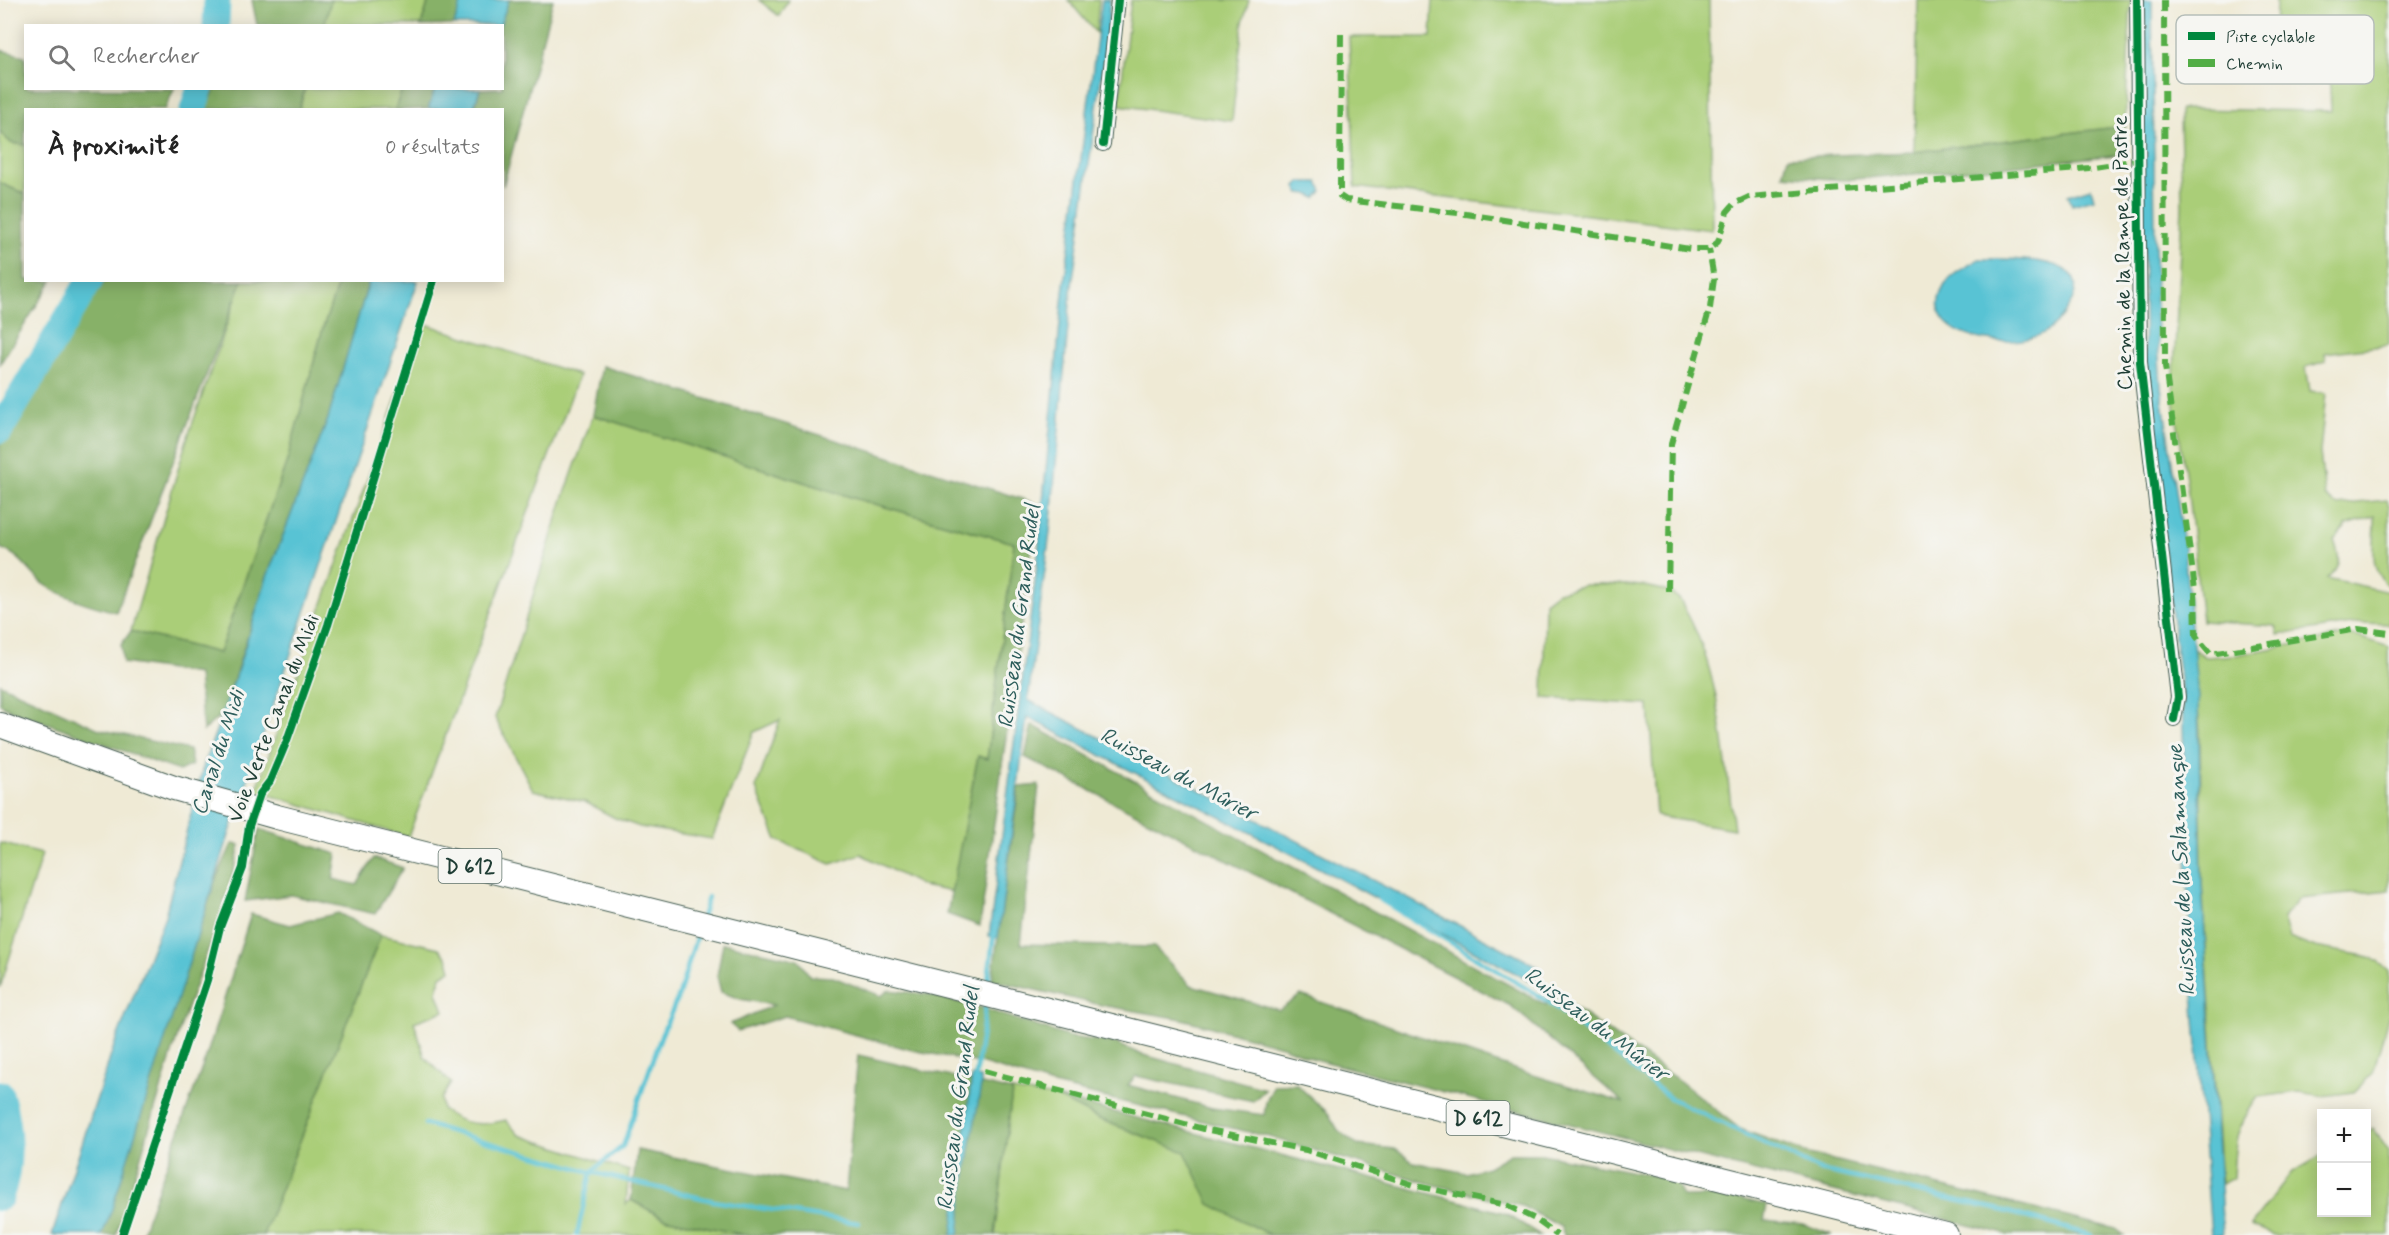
<!DOCTYPE html>
<html lang="fr">
<meta charset="utf-8">
<style>
:root{--surface:#fff;--page:#f2f2f2;--text:#222;--muted:#767676;--line:#e0e0e0}
body{margin:0;font-family:Mynerve,sans-serif;background:var(--page);color:var(--text)}
.controls{position:absolute;right:18px;bottom:18px;display:grid;overflow:hidden;border-radius:0px;box-shadow:0 3px 15px #0003}
.controls button{width:54px;height:54px;display:grid;place-items:center;padding:0;border:0;border-bottom:2px solid var(--line);background:var(--surface);color:var(--text);font:30px sans-serif}
.list{margin:0;padding:0;list-style:none}
h2{display:flex;justify-content:space-between;align-items:center;height:78px;margin:0;padding:0 24px;font-size:26px}
h2 small{font-size:20px;font-weight:400;color:var(--muted)}
.icon{flex:none;width:33px;height:33px;fill:none;stroke:currentColor;stroke-width:2;stroke-linecap:round;stroke-linejoin:round}
.map{position:relative;flex:none;width:2389px;height:1235px;overflow:hidden}
.search{position:absolute;background:var(--surface);box-shadow:0 3px 15px #0003;left:24px;top:24px;width:480px;height:66px;display:flex;align-items:center;gap:15px;box-sizing:border-box;padding:0 21px;border-radius:0px;color:var(--muted);font-size:22px}
.panel{position:absolute;background:var(--surface);box-shadow:0 3px 15px #0003;left:24px;top:108px;width:480px;height:174px;border-radius:0px}
.map>svg:first-child{display:block}
.green{fill:#aace78;stroke:#648656;stroke-width:1.5}
.forest{fill:#87b168;stroke:#53774e;stroke-width:1.5}
.water{fill:#59c3d4;stroke:#3c8084;stroke-width:1.5}
.lines{fill:none;stroke-linecap:round;stroke-linejoin:round}
.stream{stroke:#59c3d4;stroke-width:4.5}
.river{stroke:#59c3d4;stroke-width:27}
.street-casing{stroke:#3e574c;stroke-width:16}
.highway-casing{stroke:#3e574c;stroke-width:26}
.street{stroke:#fff;stroke-width:14}
.highway{stroke:#fff;stroke-width:24}
.quiet{stroke:#52ad45;stroke-width:6;stroke-dasharray:12 6;stroke-linecap:butt}
.cycleway-casing{stroke:#f6f6f2;stroke-width:11}
.cycleway{stroke:#00873e;stroke-width:8}
.labels{text-anchor:middle;stroke-width:6;stroke-linejoin:round;paint-order:stroke}
.shield{fill:#f6f6f2;stroke:#60746d;stroke-width:1.5}
.shield-label{font-size:20px;font-weight:bold;fill:#1f3d34}
.street-label{font-size:21px;fill:#1f3d34;stroke:#f6f6f2}
.water-label{font-size:22px;font-style:italic;fill:#2e5e5c;stroke:#f6f6f2}
.key{fill:#f6f6f2;stroke:#b6beb9;stroke-width:1.5}
.key-label{font-size:16px;fill:#1f3d34}
</style>
<div class="map">
<svg width="2389" height="1235" viewBox="0 0 2389 1235">
<rect width="100%" height="100%" fill="#f6f6f2"/>
<filter id="ink" filterUnits="userSpaceOnUse"><feTurbulence type="fractalNoise" baseFrequency=".0167" numOctaves="2"/><feDisplacementMap in="SourceGraphic" scale="12" xChannelSelector="R" yChannelSelector="G"/><feConvolveMatrix kernelMatrix="1 2 1 2 8 2 1 2 1" color-interpolation-filters="sRGB"/></filter>
<filter id="wash" filterUnits="userSpaceOnUse"><feTurbulence type="fractalNoise" baseFrequency=".008" numOctaves="4" result="noise"/><feDisplacementMap in="SourceGraphic" scale="24" xChannelSelector="R" yChannelSelector="G"/><feGaussianBlur stdDeviation="1.35" result="paint"/><feColorMatrix in="noise" values="0 0 0 0 0 0 0 0 0 0 0 0 0 0 0 0 0 1.4 0 .05"/><feComposite in="paint" operator="in"/></filter>
<g filter="url(#wash)">
<rect width="100%" height="100%" fill="#efead5"/>
<!-- green -->
<g class="green">
<path d="M 331,0 L 429,0 L 421,25 L 324,25 Z"/>
<path d="M 759,0 L 788,0 L 779,16 Z"/>
<path d="M 1068,0 L 1099,0 L 1096,33 Z"/>
<path d="M 1131,0 L 1249,0 L 1243,22 L 1232,121 L 1119,105 Z"/>
<path d="M 1433,0 L 1709,0 L 1712,230 L 1355,187 L 1349,37 L 1431,37 Z"/>
<path d="M 1918,0 L 2131,0 L 2125,126 L 1914,152 Z"/>
<path d="M 2276,0 L 2389,0 L 2389,345 L 2325,353 L 2326,361 L 2306,367 L 2310,391 L 2326,393 L 2320,452 L 2325,496 L 2336,505 L 2387,500 L 2389,506 L 2389,587 C 2366,569 2376,541 2375,516 L 2347,525 L 2334,540 C 2340,558 2342,565 2327,578 L 2389,592 L 2389,624 L 2359,623 L 2278,635 L 2276,626 L 2202,621 L 2187,485 L 2173,393 L 2182,207 L 2180,109 L 2331,111 L 2328,41 L 2275,35 Z"/>
<path d="M 305,89 L 402,89 L 395,109 L 299,110 Z"/>
<path d="M 0,132 L 11,143 L 25,145 L 25,194 L 0,183 Z"/>
<path d="M 242,281 L 339,281 L 323,328 L 288,458 L 219,653 L 131,631 L 186,442 Z"/>
<path d="M 423,323 L 579,375 L 408,837 L 256,791 Z"/>
<path d="M 593,415 L 857,499 L 1014,543 L 987,759 L 978,756 L 953,892 L 922,886 L 861,854 L 831,864 L 777,840 L 756,788 L 780,720 L 754,732 L 712,839 L 640,827 L 615,818 L 585,802 L 533,790 L 495,718 L 562,502 Z"/>
<path d="M 1585,585 C 1609,585 1661,581 1679,599 C 1683,603 1685,611 1688,615 C 1722,678 1724,759 1734,829 L 1656,816 L 1649,705 L 1543,698 L 1545,602 L 1558,592 Z"/>
<path d="M 2345,635 L 2359,637 L 2389,647 L 2389,890 L 2299,899 L 2283,918 L 2289,938 L 2310,946 L 2370,957 L 2389,970 L 2389,1013 L 2373,1073 L 2354,1092 L 2323,1096 L 2299,1092 L 2258,1097 C 2235,1129 2235,1140 2233,1178 L 2221,1184 L 2202,881 L 2200,732 L 2193,649 L 2206,657 L 2236,655 Z"/>
<path d="M 0,843 L 42,854 L 0,988 Z"/>
<path d="M 381,935 L 439,948 L 448,959 L 451,970 L 441,976 L 437,992 L 444,1011 L 414,1022 L 425,1057 L 451,1083 L 441,1099 L 442,1109 C 461,1126 483,1126 506,1120 L 519,1135 L 629,1171 L 626,1204 L 631,1200 L 664,1218 L 745,1235 L 263,1235 Z"/>
<path d="M 1012,1091 L 1056,1097 L 1099,1119 L 1186,1152 L 1442,1235 L 995,1235 Z"/>
<path d="M 2373,1128 L 2389,1152 L 2389,1235 L 2274,1235 L 2251,1225 L 2291,1173 L 2321,1156 L 2322,1212 L 2366,1212 L 2367,1132 Z"/>
</g>
<!-- forest -->
<g class="forest">
<path d="M 252,0 L 331,0 L 324,26 L 257,25 Z"/>
<path d="M 429,0 L 462,0 L 454,25 L 421,26 Z"/>
<path d="M 509,0 L 553,0 L 503,186 L 502,110 L 474,110 L 480,89 L 502,88 L 500,25 Z"/>
<path d="M 0,50 L 25,56 L 26,88 L 174,89 L 165,109 L 26,110 L 25,145 L 11,143 L 0,132 Z"/>
<path d="M 216,88 L 305,88 L 305,89 L 299,109 L 205,109 Z"/>
<path d="M 402,89 L 435,89 L 428,109 L 395,110 Z"/>
<path d="M 2125,126 L 2125,154 L 1991,168 L 1842,180 L 1783,175 L 1788,157 L 1914,152 Z"/>
<path d="M 0,183 L 25,194 L 26,280 L 52,281 L 0,364 Z"/>
<path d="M 105,281 L 242,281 L 116,612 C 92,606 65,598 44,584 C 27,571 24,557 0,548 L 0,435 L 23,395 Z"/>
<path d="M 339,281 L 369,281 L 328,419 L 267,577 L 223,713 L 203,731 L 198,674 L 123,663 L 121,645 L 131,631 L 219,653 L 288,458 L 323,328 Z"/>
<path d="M 602,366 L 1038,504 L 980,926 L 947,914 L 978,756 L 987,759 L 1014,543 L 857,499 L 593,415 Z"/>
<path d="M 0,684 L 99,729 L 189,750 L 192,765 L 179,771 L 11,710 L 0,704 Z"/>
<path d="M 1032,725 L 1546,1005 L 1552,992 L 1681,1082 L 1740,1129 L 1805,1153 L 2116,1229 L 2124,1235 L 2008,1235 L 1314,1059 L 1285,1047 L 1182,1019 L 1101,1005 L 992,980 L 1019,787 L 1039,785 L 1021,944 L 1154,947 L 1191,985 L 1279,1010 L 1301,995 L 1514,1069 L 1624,1103 L 1511,1006 L 1025,757 Z"/>
<path d="M 259,829 L 337,854 L 333,879 L 357,885 L 374,858 L 403,868 L 375,914 L 291,895 L 245,901 Z"/>
<path d="M 232,844 L 240,845 C 227,905 203,962 183,1020 C 159,1091 140,1164 116,1235 L 102,1235 L 215,881 Z"/>
<path d="M 338,913 L 381,935 L 263,1235 L 141,1235 L 207,1054 L 251,914 L 290,925 Z"/>
<path d="M 723,943 L 798,960 L 810,976 L 833,977 L 881,996 L 889,990 L 925,994 L 982,1008 L 1069,1037 L 1115,1043 L 1140,1054 L 1266,1089 L 1253,1101 L 1136,1076 L 1128,1085 L 1212,1108 L 1264,1115 L 1266,1102 L 1274,1085 L 1296,1084 L 1328,1113 L 1338,1130 L 1357,1145 L 1395,1149 L 1413,1162 L 1466,1173 L 1488,1167 L 1510,1154 L 1542,1154 L 1675,1180 L 1683,1197 L 1728,1196 L 1767,1205 L 1764,1220 L 1803,1224 L 1832,1235 L 1564,1235 L 1561,1227 L 1522,1206 L 1431,1184 L 1269,1137 L 1049,1084 L 980,1063 L 912,1050 L 785,1016 L 738,1031 L 730,1024 L 774,1005 L 740,999 L 721,992 L 717,976 Z"/>
<path d="M 858,1055 L 1012,1091 L 995,1235 L 745,1235 L 664,1218 L 631,1200 L 637,1150 L 846,1191 Z"/>
<path d="M 1056,1097 L 1505,1213 L 1540,1235 L 1270,1235 L 1210,1204 L 1185,1152 L 1099,1119 Z"/>
</g>
<!-- water -->
<g class="water">
<path d="M 462,0 L 509,0 L 500,25 L 454,25 Z"/>
<path d="M 1102,0 L 1110,0 L 1107,36 L 1071,293 L 1050,532 L 1028,700 L 1537,966 L 1539,986 L 1336,877 L 1027,717 L 998,938 L 989,936 L 1036,574 L 1063,292 Z"/>
<path d="M 2141,0 L 2152,0 L 2156,314 L 2161,387 L 2183,538 L 2198,698 L 2202,886 L 2223,1235 L 2211,1235 L 2190,951 L 2182,697 L 2145,389 Z"/>
<path d="M 435,89 L 435,88 L 480,89 L 473,109 L 428,109 Z"/>
<path d="M 1300,182 L 1318,182 L 1322,191 L 1316,198 L 1308,194 L 1299,193 L 1296,187 Z"/>
<path d="M 2091,188 L 2094,199 L 2072,205 L 2068,195 Z"/>
<path d="M 1979,259 C 2005,259 2094,254 2072,300 C 2067,311 2060,321 2050,329 C 2017,356 1904,338 1949,279 C 1956,271 1970,265 1979,259 Z"/>
<path d="M 369,281 L 418,281 L 229,835 L 111,1212 L 102,1235 L 52,1235 L 115,1043 L 165,916 L 203,767 L 236,675 L 267,577 L 328,419 Z"/>
<path d="M 972,1076 L 981,1078 L 981,1086 L 965,1179 L 959,1235 L 952,1235 Z"/>
</g>
<g class="lines">
<!-- stream -->
<g class="stream">
<path d="M 1379,899 L 1549,1002 L 1670,1098 L 1820,1170 L 2001,1210 L 2090,1235"/>
<path d="M 702,917 L 708,897"/>
<path d="M 987,989 L 994,932"/>
<path d="M 975,1081 L 986,1003"/>
<path d="M 425,1124 L 591,1172 L 714,1201 L 859,1223"/>
<path d="M 577,1235 L 591,1172 L 623,1146 L 661,1036 L 679,995 L 698,931"/>
</g>
<!-- river -->
<g class="river">
<path d="M 216,26 L 217,0"/>
<path d="M 193,110 L 200,88"/>
<path d="M 0,430 L 90,280"/>
<path d="M 0,1094 C 10,1129 12,1163 0,1197"/>
</g>
</g>
</g>
<g filter="url(#ink)">
<g class="lines">
<!-- street casing -->
<g class="street-casing">
<g id="street">
<path d="M 2137,0 L 2140,362 L 2178,697 L 2174,719"/>
<path d="M 1103,144 L 1118,0"/>
</g>
</g>
<!-- highway casing -->
<g class="highway-casing">
<path id="highway" d="M 0,725 L 174,788 L 277,817 L 1946,1235"/>
</g>
<!-- street -->
<use href="#street" class="street"/>
<!-- highway -->
<use href="#highway" class="highway"/>
<!-- quiet -->
<g class="quiet">
<path d="M 2164,0 L 2165,366 L 2195,589 L 2196,636 L 2211,654 L 2358,629 L 2389,633"/>
<path d="M 1341,34 L 1340,183 L 1340,196 L 1346,200 L 1466,214 L 1690,249 L 1709,249 L 1718,242 L 1727,212 L 1734,204 L 1749,197 L 2089,168 L 2137,160"/>
<path d="M 1668,591 L 1671,444 L 1710,308 L 1714,279 L 1709,249"/>
<path d="M 984,1071 L 1204,1129 L 1306,1150 L 1417,1186 L 1506,1205 L 1535,1219 L 1557,1235"/>
</g>
<!-- cycleway casing -->
<g class="cycleway-casing">
<g id="cycleway">
<path d="M 2137,0 L 2140,362 L 2178,697 L 2174,719"/>
<path d="M 1103,144 L 1118,0"/>
<path d="M 122,1235 L 207,980 L 220,927 L 243,868 L 249,826 L 260,794 L 270,781 L 286,743 L 328,625 L 434,280"/>
</g>
</g>
<!-- cycleway -->
<use href="#cycleway" class="cycleway"/>
</g>
</g>
<g class="labels">
<!-- shield labels -->
<g class="shield">
<rect x="438.5" y="849" width="63" height="34" rx="4.5"/>
<rect x="1446.5" y="1101" width="63" height="34" rx="4.5"/>
</g>
<g class="shield-label">
<text x="470" y="873">D 612</text>
<text x="1478" y="1125">D 612</text>
</g>
<!-- street labels -->
<g class="street-label">
<text transform="translate(2122 253) rotate(-91)" y="7">Chemin de la Rampe de Pastre</text>
<text transform="translate(273 718) rotate(-69)" y="7">Voie Verte Canal du Midi</text>
</g>
<!-- water labels -->
<g class="water-label">
<text transform="translate(1018 616) rotate(-83)" y="8">Ruisseau du Grand Rudel</text>
<text transform="translate(217 752) rotate(-72)" y="8">Canal du Midi</text>
<text transform="translate(1179 773) rotate(28)" y="8">Ruisseau du Mûrier</text>
<text transform="translate(2180 870) rotate(-93)" y="8">Ruisseau de la Salamanque</text>
<text transform="translate(1597 1023) rotate(37)" y="8">Ruisseau du Mûrier</text>
<text transform="translate(957 1098) rotate(-83)" y="8">Ruisseau du Grand Rudel</text>
</g>
</g>
<!-- legend -->
<rect x="2176" y="15" width="198" height="69" rx="9" class="key"/>
<rect x="2188" y="32" width="27" height="8" fill="#00873e"/>
<rect x="2188" y="59" width="27" height="8" fill="#52ad45"/>
<g class="key-label">
<text x="2226" y="42">Piste cyclable</text>
<text x="2226" y="69">Chemin</text>
</g>
</svg>
<div class="controls">
<button>+</button>
<button>−</button>
</div>
<div class="search"><svg class="icon" aria-label="search" viewBox="0 0 24 24"><circle cx="10" cy="10" r="6"/><path d="M15 15l6 6"/></svg>Rechercher</div>
<section class="panel">
<h2>À proximité<small>0 résultats</small></h2>
<ul class="list">
</ul>
</section>
</div>
